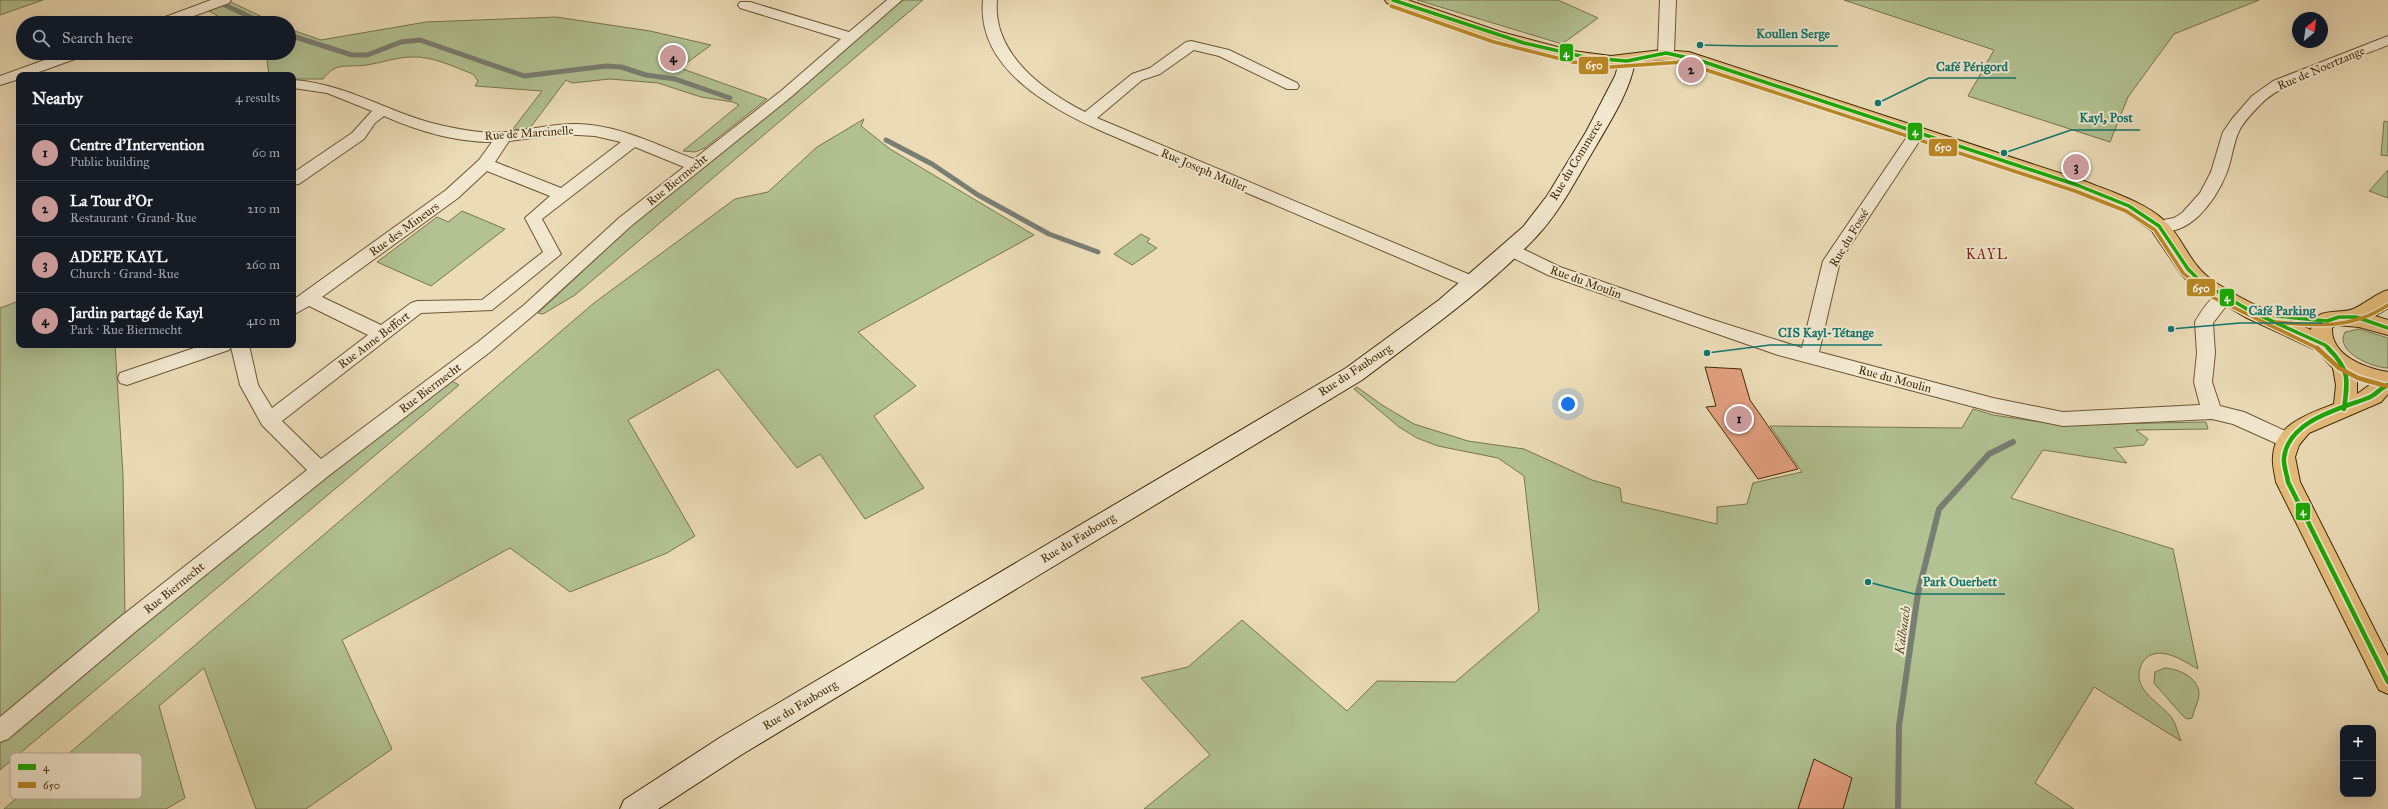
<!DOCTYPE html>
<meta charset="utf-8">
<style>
:root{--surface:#171b24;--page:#242831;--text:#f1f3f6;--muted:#9ea1a6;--line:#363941;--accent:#c59692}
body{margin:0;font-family:"IM FELL Great Primer",serif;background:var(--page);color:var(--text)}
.controls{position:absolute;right:12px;bottom:12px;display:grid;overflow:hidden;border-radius:8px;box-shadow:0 4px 16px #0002}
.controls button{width:36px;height:36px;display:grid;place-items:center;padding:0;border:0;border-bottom:1px solid var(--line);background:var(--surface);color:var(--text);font:20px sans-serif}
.compass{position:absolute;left:2292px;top:12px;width:36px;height:36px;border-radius:50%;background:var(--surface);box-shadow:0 4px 16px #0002;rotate:29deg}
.you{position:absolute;left:1568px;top:404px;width:14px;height:14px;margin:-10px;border:3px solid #fff;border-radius:50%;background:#1a73e8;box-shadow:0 0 0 6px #1a73e833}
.badge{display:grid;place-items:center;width:26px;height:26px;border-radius:50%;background:var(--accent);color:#111;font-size:13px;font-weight:700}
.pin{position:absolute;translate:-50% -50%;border:2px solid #fff;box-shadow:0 1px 4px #0006}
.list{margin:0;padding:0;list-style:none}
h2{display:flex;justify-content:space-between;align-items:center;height:52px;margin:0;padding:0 16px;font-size:17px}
h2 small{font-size:13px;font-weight:400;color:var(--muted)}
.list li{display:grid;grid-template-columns:26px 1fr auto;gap:12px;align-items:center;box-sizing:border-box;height:56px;padding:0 16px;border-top:1px solid var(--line)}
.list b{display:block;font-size:15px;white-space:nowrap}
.list p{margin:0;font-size:13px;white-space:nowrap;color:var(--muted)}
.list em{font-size:13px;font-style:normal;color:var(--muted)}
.icon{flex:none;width:22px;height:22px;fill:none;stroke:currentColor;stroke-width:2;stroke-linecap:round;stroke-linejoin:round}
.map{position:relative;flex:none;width:2388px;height:809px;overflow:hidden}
.search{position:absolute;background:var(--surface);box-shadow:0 4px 16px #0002;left:16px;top:16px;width:280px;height:44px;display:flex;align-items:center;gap:10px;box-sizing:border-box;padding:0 14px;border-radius:22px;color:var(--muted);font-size:15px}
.panel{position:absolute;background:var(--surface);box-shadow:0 4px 16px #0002;left:16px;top:72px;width:280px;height:276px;border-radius:8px}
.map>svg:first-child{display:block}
.green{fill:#b2c293;stroke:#7a754c}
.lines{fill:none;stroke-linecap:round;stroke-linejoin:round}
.stream-far1{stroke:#797e73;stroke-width:5}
.stream{stroke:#797e73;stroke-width:6}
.building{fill:#e5a182;stroke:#422806}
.minor-casing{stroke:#6c5532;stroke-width:2}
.tertiary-casing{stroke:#6c5532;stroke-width:2}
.secondary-casing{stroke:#422806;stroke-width:2}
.primary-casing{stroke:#422806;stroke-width:2}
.minor{fill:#f2e8d0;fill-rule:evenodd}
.tertiary{fill:#f2e8d0;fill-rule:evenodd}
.secondary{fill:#f2e8d0;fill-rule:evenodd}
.primary{fill:#e6be7c;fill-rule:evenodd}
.bus-1-far1-casing{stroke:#f2e8d0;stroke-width:6}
.bus-1-casing{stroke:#f2e8d0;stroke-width:8}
.bus-2-far1-casing{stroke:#f2e8d0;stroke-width:6}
.bus-2-casing{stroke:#f2e8d0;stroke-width:8}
.bus-1-far1{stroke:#1aa902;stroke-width:3.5}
.bus-1{stroke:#1aa902;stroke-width:4.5}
.bus-2-far1{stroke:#ba8724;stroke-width:3.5}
.bus-2{stroke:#ba8724;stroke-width:4.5}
.labels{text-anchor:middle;stroke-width:4;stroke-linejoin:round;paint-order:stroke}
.street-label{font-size:12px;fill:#422806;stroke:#f2e8d0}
.water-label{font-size:13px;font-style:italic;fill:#594c33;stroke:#f2e8d0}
.quarter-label{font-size:14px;letter-spacing:1px;fill:#7a1f14;stroke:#f2e8d0}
.key{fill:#f2e8d0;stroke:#bdae93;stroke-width:1}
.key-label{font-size:11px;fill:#422806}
.leader{fill:none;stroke:#0f766e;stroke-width:1.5}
.callout-dot{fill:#0f766e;stroke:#f2e8d0;stroke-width:1.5}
.callout-label{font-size:13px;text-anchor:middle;font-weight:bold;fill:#0f766e;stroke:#f2e8d0;stroke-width:4;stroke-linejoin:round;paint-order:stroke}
.line-badge{stroke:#f2e8d0;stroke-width:1.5}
.badge-label{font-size:11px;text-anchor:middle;font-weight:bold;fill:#fff}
</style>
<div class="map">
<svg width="2388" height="809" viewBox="0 0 2388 809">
<rect width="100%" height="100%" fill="#ebdcb7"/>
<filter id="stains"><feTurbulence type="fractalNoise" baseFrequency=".005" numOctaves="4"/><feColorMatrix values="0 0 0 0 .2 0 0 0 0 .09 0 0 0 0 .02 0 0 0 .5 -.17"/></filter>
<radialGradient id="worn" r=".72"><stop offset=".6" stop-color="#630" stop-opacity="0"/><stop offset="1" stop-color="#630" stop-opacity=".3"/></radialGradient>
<!-- green -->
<g class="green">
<path d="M 0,0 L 43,0 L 0,15 Z"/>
<path d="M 903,0 L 923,0 L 575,295 L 543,314 L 538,313 L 633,224 L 826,67 L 834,57 Z"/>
<path d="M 1417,0 L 1558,0 L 1598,18 L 1562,44 Z"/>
<path d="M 1844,0 L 2259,0 L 2174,34 L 2128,97 L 2110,142 L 1968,96 L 1994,50 Z"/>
<path d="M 231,2 L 275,23 L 230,23 L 209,11 Z"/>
<path d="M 556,17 L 650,31 L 711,45 L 680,68 L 767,99 L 705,148 L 695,152 L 683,151 L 739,105 L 733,102 L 701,97 L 658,83 L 610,79 L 572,83 L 566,80 L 530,128 L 512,130 L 542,91 L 475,86 L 478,81 L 473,74 C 454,67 433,56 412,57 C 397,57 381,63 366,65 C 346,68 337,61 323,79 L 293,79 L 293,75 L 269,75 L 266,53 L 289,53 L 289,29 L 321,40 L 426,22 Z"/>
<path d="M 864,119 L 861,126 L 890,149 L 1034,235 L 858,332 L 916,386 L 874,416 L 924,488 L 865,519 L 820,454 L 797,468 L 718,369 L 628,420 L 695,536 L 667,553 L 570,592 L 510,548 L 342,640 L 392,749 L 306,809 L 256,809 L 204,668 L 159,706 L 185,798 L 166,809 L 4,809 L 594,303 L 735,199 L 768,192 L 817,147 Z"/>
<path d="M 2384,121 L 2388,122 L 2388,156 L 2381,155 Z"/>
<path d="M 2388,170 L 2388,198 L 2369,191 Z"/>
<path d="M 462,211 L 505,229 L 431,286 L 377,262 L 437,217 L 448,222 Z"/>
<path d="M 1141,234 L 1150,239 L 1147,242 L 1157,248 L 1132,265 L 1114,254 Z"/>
<path d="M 19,301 L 19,345 L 115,345 L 123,475 L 125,618 L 0,722 L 0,308 Z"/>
<path d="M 2359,329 L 2388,338 L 2388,368 C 2373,368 2334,352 2345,332 Z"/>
<path d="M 450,380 L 459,385 L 0,770 L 0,731 Z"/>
<path d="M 1357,387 L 1382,405 L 1414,424 L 1468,441 L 1524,449 L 1592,480 L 1620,488 L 1622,502 L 1717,524 L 1717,507 L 1747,504 L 1753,483 L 1802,472 L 1770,426 L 1962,428 L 1973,409 L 1993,415 L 2061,425 L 2206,422 L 2208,429 L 2136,430 L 2148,439 L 2144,445 L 2114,448 L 2127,463 L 2043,450 L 2011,498 L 2173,549 L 2198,669 C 2185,662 2164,647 2149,656 C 2144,659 2142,663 2140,668 C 2133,691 2161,703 2172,718 C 2176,724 2178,734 2181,741 L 2094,687 L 2035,783 L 2074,809 L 1144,809 L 1210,755 L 1141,678 L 1188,667 L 1242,620 L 1347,711 L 1377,681 L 1455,682 L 1539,611 L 1524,476 L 1498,458 L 1438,446 L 1417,438 L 1399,427 L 1354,389 Z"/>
<path d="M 2165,668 C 2178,669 2198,677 2199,693 C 2199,701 2194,710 2192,718 L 2187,719 L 2182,715 L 2154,683 L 2155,672 Z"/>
</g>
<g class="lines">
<!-- stream-far1 -->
<g class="stream-far1">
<path d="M 225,5 L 263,23"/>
<path d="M 289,35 L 352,55 L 367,55 L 401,42 L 420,40 L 524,76 L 606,66 L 621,67 L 646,75 L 675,79 L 730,98"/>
<path d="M 886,140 L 932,164 L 978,195 L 1049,234 L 1098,252"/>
</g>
<!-- stream -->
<path class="stream" d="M 1898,809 L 1899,726 L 1918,593 L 1939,509 L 1989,454 L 2013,442"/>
</g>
<!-- building -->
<g class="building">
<path d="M 1705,367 L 1741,369 L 1750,400 L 1798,469 L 1758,479 L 1706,407 L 1716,406 Z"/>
<path d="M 1814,759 L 1852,778 L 1843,809 L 1798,809 Z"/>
</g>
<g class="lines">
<!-- minor casing -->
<g class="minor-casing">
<g id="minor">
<path d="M 211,0 L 231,0 L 229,3 L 175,23 L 155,23 L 157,20 Z"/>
<path d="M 887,0 L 902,0 L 791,97 L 631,226 L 536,313 L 490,352 L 327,477 L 135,632 L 8,739 L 0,742 L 0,717 L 119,618 L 307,470 L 262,425 L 240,385 L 231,347 L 229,350 L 127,385 L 120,383 L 118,378 L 120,373 L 203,345 L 249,345 L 258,385 L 272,408 L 368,335 L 309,306 L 293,315 L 293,300 L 446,190 L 479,160 L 492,142 C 455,142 418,131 384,116 L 375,123 L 364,139 L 299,184 L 293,185 L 293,173 L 352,133 L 372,111 L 327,93 L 293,88 L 293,80 C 351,84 394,117 449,127 C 468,131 487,134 506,132 C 530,130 554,123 578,124 C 619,125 657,145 694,159 L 781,91 L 841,39 L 740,8 L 738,5 L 740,2 L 750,2 L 849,32 ZM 561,134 L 595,136 L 621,142 L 561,188 L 495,162 L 509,141 ZM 635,147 L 684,167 L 619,218 L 524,305 L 478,342 L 321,459 L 282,421 L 421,313 L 492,310 L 561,254 L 542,219 ZM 487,171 L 550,196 L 525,218 L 543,252 L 482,300 L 417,301 L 411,303 L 381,325 L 322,297 L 458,198 Z"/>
<path d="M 983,0 L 997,0 C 992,53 1042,90 1085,112 L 1132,74 L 1150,68 L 1186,42 L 1191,41 L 1229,50 L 1297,83 L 1299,86 L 1297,89 L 1287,89 L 1219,56 L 1194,50 L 1160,74 L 1142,80 L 1097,118 L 1480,279 L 1483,283 L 1480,287 L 1474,289 L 1468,287 L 1106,133 C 1053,110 976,69 983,0 Z"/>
<path d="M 2388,36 L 2388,45 C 2355,59 2286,79 2262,103 C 2254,111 2244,121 2239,131 C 2233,144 2232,159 2227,172 C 2216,200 2189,240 2153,230 L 2151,226 L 2153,222 L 2174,218 L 2182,213 L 2200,193 L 2211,172 L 2223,132 L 2232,119 L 2252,96 L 2273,81 Z"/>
<path d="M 64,53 L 85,53 L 83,56 L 31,75 L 19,75 L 19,79 L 0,85 L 0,76 Z"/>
<path d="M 1918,126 L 1923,128 L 1926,131 L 1840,261 L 1819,352 L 1993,398 L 2063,412 L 2200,405 L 2194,382 L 2197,353 L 2195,322 C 2202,310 2215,288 2230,293 L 2233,297 L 2213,323 L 2215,353 L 2212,382 L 2220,406 L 2244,412 L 2296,436 L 2299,441 L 2296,446 L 2289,449 L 2282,446 L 2233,424 L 2212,419 L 2063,426 L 1993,412 L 1778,355 L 1548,275 L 1505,254 L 1502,250 L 1505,246 L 1511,244 L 1517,246 L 1560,267 L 1707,318 L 1802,348 L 1823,261 L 1913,128 Z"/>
</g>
</g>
<!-- tertiary casing -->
<g class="tertiary-casing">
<path id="tertiary" d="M 1660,0 L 1676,0 L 1674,53 L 1672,57 L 1660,57 L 1658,53 Z"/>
</g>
<!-- secondary casing -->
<g class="secondary-casing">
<path id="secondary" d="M 1627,56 L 1633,57 L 1635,61 C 1630,91 1611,120 1596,146 C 1577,177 1561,211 1536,237 C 1486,290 1420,336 1362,380 L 741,755 L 658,809 L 620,809 L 624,800 L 721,737 L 1346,368 L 1439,300 L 1523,227 L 1547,196 L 1586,132 L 1615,76 L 1621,57 Z"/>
</g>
<!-- primary casing -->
<g class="primary-casing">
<path id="primary" d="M 1385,0 L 1408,0 L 1501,32 L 1573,51 L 1611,56 L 1661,50 L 1689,52 L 2084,181 C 2111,192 2143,201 2165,221 C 2182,237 2189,262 2208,277 C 2235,298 2279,316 2311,330 C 2312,305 2341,315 2353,309 C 2365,304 2375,294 2388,290 L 2388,308 L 2375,316 L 2388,320 L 2388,335 L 2359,327 L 2336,325 L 2332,328 C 2331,356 2365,368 2388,372 L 2388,394 L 2381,402 L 2309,433 L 2299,445 L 2295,457 L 2300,482 L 2388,656 L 2388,694 L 2379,690 L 2276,482 C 2275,474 2272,465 2273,457 C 2274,424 2309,414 2334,404 L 2336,385 L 2333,368 L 2316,350 L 2245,317 L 2194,287 L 2181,274 L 2152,231 L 2122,210 L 2070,189 L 1681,61 C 1653,57 1627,68 1599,65 C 1526,56 1456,28 1387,3 ZM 2357,380 L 2371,384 L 2357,394 Z"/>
</g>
<!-- minor -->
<use href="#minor" class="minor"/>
<!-- tertiary -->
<use href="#tertiary" class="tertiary"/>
<!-- secondary -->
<use href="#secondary" class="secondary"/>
<!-- primary -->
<use href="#primary" class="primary"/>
<!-- bus-1-far1 casing -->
<g class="bus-1-far1-casing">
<g id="bus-1-far1">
<path d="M 1393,0 L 1524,43 L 1589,58 L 1627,61 L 1666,53 L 1698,60 L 2077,185 L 2129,206 L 2159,226 L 2188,269 L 2201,282 L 2252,312 L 2325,345 L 2329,349"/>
<path d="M 2277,316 L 2327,321 L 2339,317 L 2356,317 L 2388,328"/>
</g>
</g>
<!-- bus-1 casing -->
<g class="bus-1-casing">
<g id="bus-1">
<path d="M 2328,348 C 2350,370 2348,379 2344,409"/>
<path d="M 2388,385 C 2380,388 2376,395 2368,398 C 2339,409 2288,421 2284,458 C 2283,465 2287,474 2288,482 L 2388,682"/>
</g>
</g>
<!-- bus-2-far1 casing -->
<g class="bus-2-far1-casing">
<g id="bus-2-far1">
<path d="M 1391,6 L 1494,42 L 1573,62 L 1610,67 L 1682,62 L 2075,191 L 2126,211 L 2155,230 L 2183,273 L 2212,297 L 2319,349"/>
<path d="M 2276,322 C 2317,326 2353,329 2388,305"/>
</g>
</g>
<!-- bus-2 casing -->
<g class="bus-2-casing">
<path id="bus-2" d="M 2317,348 L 2339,368 L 2358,378 L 2386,386"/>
</g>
<!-- bus-1-far1 -->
<use href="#bus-1-far1" class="bus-1-far1"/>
<!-- bus-1 -->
<use href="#bus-1" class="bus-1"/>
<!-- bus-2-far1 -->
<use href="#bus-2-far1" class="bus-2-far1"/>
<!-- bus-2 -->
<use href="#bus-2" class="bus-2"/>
</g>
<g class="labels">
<!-- street labels -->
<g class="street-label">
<text transform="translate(2321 68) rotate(-23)" y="4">Rue de Noertzange</text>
<text transform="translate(529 133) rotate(-4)" y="4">Rue de Marcinelle</text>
<text transform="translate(1576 160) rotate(-59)" y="4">Rue du Commerce</text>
<text transform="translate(1204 170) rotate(23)" y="4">Rue Joseph Muller</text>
<text transform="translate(677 180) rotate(-39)" y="4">Rue Biermecht</text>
<text transform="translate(404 229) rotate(-36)" y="4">Rue des Mineurs</text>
<text transform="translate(1849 238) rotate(-59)" y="4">Rue du Fossé</text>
<text transform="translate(1586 282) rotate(20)" y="4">Rue du Moulin</text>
<text transform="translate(374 340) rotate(-37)" y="4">Rue Anne Beffort</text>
<text transform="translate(1355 370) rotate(-33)" y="4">Rue du Faubourg</text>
<text transform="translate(1895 379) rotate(15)" y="4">Rue du Moulin</text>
<text transform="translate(430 388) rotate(-37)" y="4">Rue Biermecht</text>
<text transform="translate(1078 538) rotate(-31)" y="4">Rue du Faubourg</text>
<text transform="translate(174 588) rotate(-39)" y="4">Rue Biermecht</text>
<text transform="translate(800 705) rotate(-31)" y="4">Rue du Faubourg</text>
</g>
<!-- water labels -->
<g class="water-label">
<text transform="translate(1902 630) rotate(-82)" y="5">Kälbaach</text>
</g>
<!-- quarter labels -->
<g class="quarter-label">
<text x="1987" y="259">KAYL</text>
</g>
</g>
<!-- legend -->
<rect x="10" y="753" width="132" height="46" rx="6" class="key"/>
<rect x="18" y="764" width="18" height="6" fill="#1aa902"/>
<rect x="18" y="782" width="18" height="6" fill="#ba8724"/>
<g class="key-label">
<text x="43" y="771">4</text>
<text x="43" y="789">650</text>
</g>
<!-- callouts -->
<path class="leader" d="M1700 45L1748 46H1838M1878 103L1929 78H2016M2004 153L2071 130H2140M2171 329L2240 323H2323M1707 353L1770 345H1882M1868 582L1914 594H2005"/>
<g class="callout-dot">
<circle cx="1700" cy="45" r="4"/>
<circle cx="1878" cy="103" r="4"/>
<circle cx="2004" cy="153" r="4"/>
<circle cx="2171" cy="329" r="4"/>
<circle cx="1707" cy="353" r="4"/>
<circle cx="1868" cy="582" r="4"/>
</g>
<g class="callout-label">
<text x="1793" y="38">Koullen Serge</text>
<text x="1972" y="71">Café Périgord</text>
<text x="2106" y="122">Kayl, Post</text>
<text x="2282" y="315">Café Parking</text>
<text x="1826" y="337">CIS Kayl-Tétange</text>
<text x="1960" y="586">Park Ouerbett</text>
</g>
<g class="line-badge">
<rect x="1559" y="43" width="15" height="19" rx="4" fill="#1aa902"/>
<rect x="1578" y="56" width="31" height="19" rx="4" fill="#ba8724"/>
<rect x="1907" y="122" width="16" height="19" rx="4" fill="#1aa902"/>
<rect x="1928" y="138" width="30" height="19" rx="4" fill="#ba8724"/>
<rect x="2186" y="278" width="30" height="19" rx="4" fill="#ba8724"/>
<rect x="2219" y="288" width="16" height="19" rx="4" fill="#1aa902"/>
<rect x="2295" y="502" width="16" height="19" rx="4" fill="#1aa902"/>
</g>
<g class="badge-label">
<text x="1566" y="57">4</text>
<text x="1594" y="69">650</text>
<text x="1915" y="135">4</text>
<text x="1943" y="151">650</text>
<text x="2201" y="292">650</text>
<text x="2227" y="301">4</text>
<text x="2303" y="515">4</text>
</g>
<rect width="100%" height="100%" filter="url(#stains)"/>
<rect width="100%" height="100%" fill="url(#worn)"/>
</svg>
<div class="controls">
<button>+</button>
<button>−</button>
</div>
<svg class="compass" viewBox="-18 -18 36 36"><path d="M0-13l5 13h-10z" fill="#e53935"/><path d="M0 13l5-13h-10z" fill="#9ea1a6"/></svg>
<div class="you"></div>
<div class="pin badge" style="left:1739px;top:419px">1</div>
<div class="pin badge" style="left:1691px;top:70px">2</div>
<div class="pin badge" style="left:2076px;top:167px">3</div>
<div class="pin badge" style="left:673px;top:58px">4</div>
<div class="search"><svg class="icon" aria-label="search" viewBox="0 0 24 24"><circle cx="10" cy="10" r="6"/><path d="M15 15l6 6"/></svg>Search here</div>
<section class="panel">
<h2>Nearby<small>4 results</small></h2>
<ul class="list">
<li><span class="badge">1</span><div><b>Centre d'Intervention</b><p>Public building</p></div><em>60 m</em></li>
<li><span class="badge">2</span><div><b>La Tour d'Or</b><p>Restaurant · Grand-Rue</p></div><em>210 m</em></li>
<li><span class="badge">3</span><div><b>ADEFE KAYL</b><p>Church · Grand-Rue</p></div><em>260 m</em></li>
<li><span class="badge">4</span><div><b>Jardin partagé de Kayl</b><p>Park · Rue Biermecht</p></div><em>410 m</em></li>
</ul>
</section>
</div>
